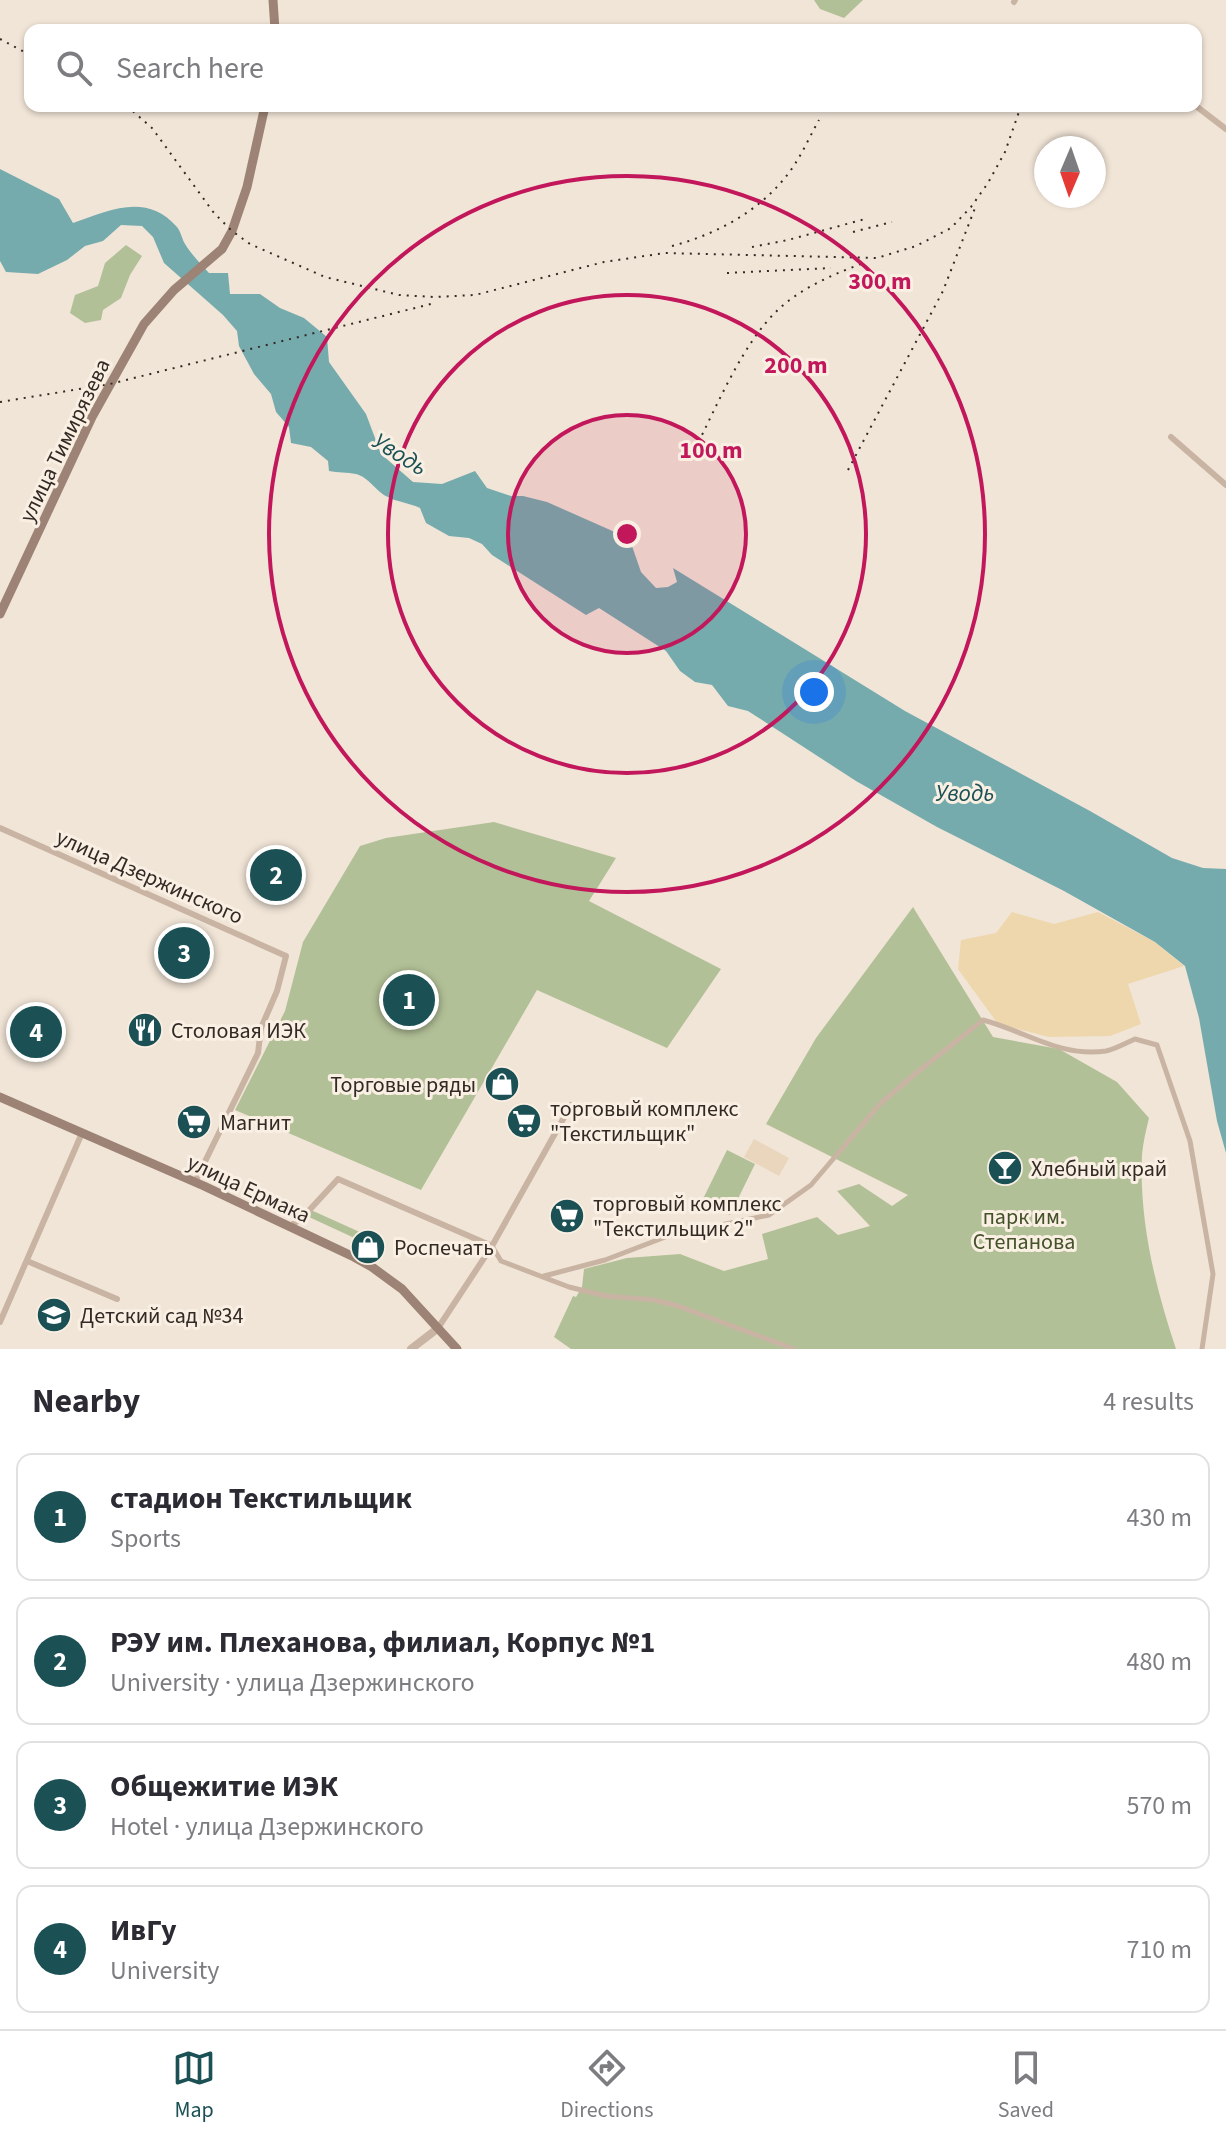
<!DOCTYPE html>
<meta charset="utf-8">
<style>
:root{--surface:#fff;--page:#f7f7f7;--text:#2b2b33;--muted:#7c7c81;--line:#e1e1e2;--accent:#1b5155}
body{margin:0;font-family:"Source Sans 3",sans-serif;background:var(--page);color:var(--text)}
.compass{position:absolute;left:1034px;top:136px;width:72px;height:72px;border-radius:50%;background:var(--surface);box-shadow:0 2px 6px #0004;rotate:182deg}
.you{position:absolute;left:814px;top:692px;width:28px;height:28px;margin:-20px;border:6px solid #fff;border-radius:50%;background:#1a73e8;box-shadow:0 0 0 12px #1a73e833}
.badge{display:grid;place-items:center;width:52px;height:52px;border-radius:50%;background:var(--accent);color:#fff;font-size:26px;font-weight:700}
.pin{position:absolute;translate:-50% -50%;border:4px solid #fff;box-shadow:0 2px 8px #0006}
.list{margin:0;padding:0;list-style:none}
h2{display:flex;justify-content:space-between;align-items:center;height:104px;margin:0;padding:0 32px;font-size:34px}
h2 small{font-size:26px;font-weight:400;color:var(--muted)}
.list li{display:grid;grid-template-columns:52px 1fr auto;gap:24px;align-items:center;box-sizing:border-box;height:128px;margin:0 16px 16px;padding:0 16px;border:2px solid var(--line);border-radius:16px}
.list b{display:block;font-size:30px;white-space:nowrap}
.list p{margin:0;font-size:26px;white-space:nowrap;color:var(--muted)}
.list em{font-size:26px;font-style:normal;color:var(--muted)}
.icon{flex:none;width:44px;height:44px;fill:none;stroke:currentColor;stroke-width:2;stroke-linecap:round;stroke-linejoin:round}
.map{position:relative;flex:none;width:1226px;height:1349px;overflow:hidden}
.search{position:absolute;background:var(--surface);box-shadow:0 2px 6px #0004;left:24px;right:24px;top:24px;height:88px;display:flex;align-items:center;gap:20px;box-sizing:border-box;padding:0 28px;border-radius:16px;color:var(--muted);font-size:30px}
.sheet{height:680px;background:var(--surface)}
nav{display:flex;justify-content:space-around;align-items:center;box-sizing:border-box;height:112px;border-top:2px solid var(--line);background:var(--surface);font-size:22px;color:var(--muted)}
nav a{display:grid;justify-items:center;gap:4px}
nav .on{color:var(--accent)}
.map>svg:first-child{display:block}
.green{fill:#b2c097}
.sand{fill:#eed7ac}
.plaza{fill:#e9d6bd}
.water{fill:#76abae}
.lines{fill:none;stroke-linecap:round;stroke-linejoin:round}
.pedestrian{stroke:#c9b4a3;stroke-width:5}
.minor{stroke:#c9b4a3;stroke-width:6}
.tertiary{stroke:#c9b4a3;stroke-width:8}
.secondary{stroke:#9c8375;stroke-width:9}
.rail{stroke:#332a25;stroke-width:2;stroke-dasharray:2 6;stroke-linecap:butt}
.ring{fill:none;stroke:#c2185b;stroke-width:4}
.labels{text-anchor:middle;stroke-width:6;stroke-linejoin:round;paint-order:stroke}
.street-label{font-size:22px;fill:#332a25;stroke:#f9efe3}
.poi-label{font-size:22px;fill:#332a25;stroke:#f9efe3;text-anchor:start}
.park-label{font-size:22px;fill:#435229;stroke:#f9efe3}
.water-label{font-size:24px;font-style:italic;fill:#1b5155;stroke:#f9efe3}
.centre{fill:#c2185b;stroke:#f9efe3;stroke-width:4}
.ring-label{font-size:24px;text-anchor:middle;font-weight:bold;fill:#c2185b;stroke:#f9efe3;stroke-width:6;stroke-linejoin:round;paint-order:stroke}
</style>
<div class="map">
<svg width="1226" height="1349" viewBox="0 0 1226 1349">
<rect width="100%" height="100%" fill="#f1e5d7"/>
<!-- green -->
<g class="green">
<path d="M 814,0 L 863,0 L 844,18 L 820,9 Z"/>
<path d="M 126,245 L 142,256 L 130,275 L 121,298 L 103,310 L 101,320 L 85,323 L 70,313 L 75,295 L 98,286 L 105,263 Z"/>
<path d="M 494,822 L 616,858 L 589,901 L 721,969 L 667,1048 L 537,990 L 421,1190 L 235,1110 L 285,1011 L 303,942 L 360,846 L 386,838 Z"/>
<path d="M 913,907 L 993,1037 L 1059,1049 L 1117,1082 L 1149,1118 C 1146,1130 1143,1143 1142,1155 C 1139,1221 1155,1286 1176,1349 L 571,1349 L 554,1337 L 573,1296 L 576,1297 L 582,1287 L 584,1269 L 627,1258 L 680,1254 L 724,1271 L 768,1259 L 762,1234 L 817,1217 L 838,1235 L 870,1226 L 837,1191 L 859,1184 L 892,1206 L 908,1195 L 766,1124 L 816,1038 Z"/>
<path d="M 727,1150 L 755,1164 L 730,1215 L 702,1201 Z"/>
<path d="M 311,1210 L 373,1238 L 363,1242 L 309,1217 Z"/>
</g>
<!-- sand -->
<path class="sand" d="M 1012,912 L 1054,924 L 1098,912 L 1155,942 L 1184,966 L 1128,984 L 1141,1024 L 1110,1036 L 1049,1037 L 998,1024 L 958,969 L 961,940 L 996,933 Z"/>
<!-- plaza -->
<path class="plaza" d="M 754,1139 L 789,1158 L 779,1176 L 744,1157 Z"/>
<!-- water -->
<path class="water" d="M 0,169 L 59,199 L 73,223 C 109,210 147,192 177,227 C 181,232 182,239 185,244 C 191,254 201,264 209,273 L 228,273 L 230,294 L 260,294 L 280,308 L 304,318 L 327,337 L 329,362 L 366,414 L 381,454 L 413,482 L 442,484 L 475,471 L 487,488 L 511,496 L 523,496 L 547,502 L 617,533 L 632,546 L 641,572 L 656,588 L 668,587 L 677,582 L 673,568 L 905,711 L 1090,811 L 1172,858 L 1203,868 L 1226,869 L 1226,1153 L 1217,1121 L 1199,1018 L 1185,966 L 1155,942 L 1064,891 L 937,827 L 856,781 L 748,711 L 728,706 L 712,685 L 695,682 L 680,671 L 666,651 L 599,608 L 586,615 L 492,555 L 482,544 L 469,538 L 449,536 L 426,523 L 420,508 C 410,503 397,502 388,497 C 376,492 369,477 356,474 C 347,472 338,473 329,471 L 328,461 L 311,447 L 291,443 L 289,427 L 276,412 L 271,394 L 254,374 L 239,346 L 237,331 L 223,315 L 164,263 L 153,237 L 142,226 L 121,225 L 103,241 L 85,246 L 67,260 L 38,274 L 6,272 L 0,261 Z"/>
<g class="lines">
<!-- pedestrian -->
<g class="pedestrian">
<path d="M 492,1246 L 501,1261 L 569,1287 L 606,1296 L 655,1300 L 678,1306 L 794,1349"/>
<path d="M 544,1276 L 605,1260 L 681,1231 L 726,1224 L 769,1215 L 811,1185 L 880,1104 L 910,1078 L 983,1020 C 1025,1031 1061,1058 1106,1051 C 1116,1049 1126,1043 1135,1039 L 1157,1045 L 1190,1141 L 1213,1274 L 1202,1349"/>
</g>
<!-- minor -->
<g class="minor">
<path d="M 1014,2 L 1015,0"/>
<path d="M 1196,106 L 1226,129"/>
<path d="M 1171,437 L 1226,485"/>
<path d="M 0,828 L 286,956 L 277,991 L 261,1028 L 258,1053 L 195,1182"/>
<path d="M 289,1227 L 303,1217 L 338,1179 L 492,1246"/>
<path d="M 27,1261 L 117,1299"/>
<path d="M 0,1322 L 82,1133"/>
<path d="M 438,1328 L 492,1246 L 571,1105"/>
</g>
<!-- tertiary -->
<path class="tertiary" d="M 411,1349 L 437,1329"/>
<!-- secondary -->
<g class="secondary">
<path d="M 273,0 L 275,30"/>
<path d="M 0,614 L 92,417 L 144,324 L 174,290 L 222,249 L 232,231 L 247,187 L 265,106"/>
<path d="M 0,1097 L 204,1186 L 354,1257 L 372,1267 L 402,1289 L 457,1349"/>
</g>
<!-- rail -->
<g class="rail">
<path d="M 0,39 L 30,55"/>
<path d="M 127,106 L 152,128 L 214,213 L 232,231 L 250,244 L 325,277 L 399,295 L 434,297 L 475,295 L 604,262 L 665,253 L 877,258 L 916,246 L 951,228 L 971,207 L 988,183 L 1005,152 L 1021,106"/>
<path d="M 853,232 L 892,222"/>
<path d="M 672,246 C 721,233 767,207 795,164 C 804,150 811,134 819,120"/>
<path d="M 752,247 L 788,240 L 865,219"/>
<path d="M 727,273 L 831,268"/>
<path d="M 0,402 L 110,384 L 435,303"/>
<path d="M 695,449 C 717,406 744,340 780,308 C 804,286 837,273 866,262"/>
<path d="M 848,470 L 943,291 L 975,208"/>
</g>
</g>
<!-- distance rings -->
<circle cx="627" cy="534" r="119" fill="#c2185b" fill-opacity=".12"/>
<g class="ring">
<circle cx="627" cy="534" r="119"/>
<circle cx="627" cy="534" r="239"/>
<circle cx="627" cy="534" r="358"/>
</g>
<!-- icons -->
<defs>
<g id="restaurant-disc" transform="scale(1.8)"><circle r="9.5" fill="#1b5155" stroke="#f9efe3"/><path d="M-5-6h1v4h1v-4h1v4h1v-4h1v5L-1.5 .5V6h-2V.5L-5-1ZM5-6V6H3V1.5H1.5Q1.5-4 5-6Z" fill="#fff"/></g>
<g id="shop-disc" transform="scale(1.8)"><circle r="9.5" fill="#1b5155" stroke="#f9efe3"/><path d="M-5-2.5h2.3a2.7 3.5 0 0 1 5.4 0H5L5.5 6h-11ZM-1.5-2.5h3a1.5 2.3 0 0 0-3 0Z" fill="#fff"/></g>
<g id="supermarket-disc" transform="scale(1.8)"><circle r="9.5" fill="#1b5155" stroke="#f9efe3"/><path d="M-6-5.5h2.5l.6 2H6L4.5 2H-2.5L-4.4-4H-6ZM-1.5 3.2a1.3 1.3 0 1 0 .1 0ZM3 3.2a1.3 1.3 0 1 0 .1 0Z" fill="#fff"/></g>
<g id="bar-disc" transform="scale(1.8)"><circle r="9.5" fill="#1b5155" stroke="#f9efe3"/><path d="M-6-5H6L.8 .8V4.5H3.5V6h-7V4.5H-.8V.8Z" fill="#fff"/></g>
<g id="school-disc" transform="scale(1.8)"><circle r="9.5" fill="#1b5155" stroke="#f9efe3"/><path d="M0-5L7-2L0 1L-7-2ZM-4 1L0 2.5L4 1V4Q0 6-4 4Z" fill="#fff"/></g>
</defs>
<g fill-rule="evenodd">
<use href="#restaurant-disc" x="145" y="1030"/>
<use href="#shop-disc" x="502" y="1084"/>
<use href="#supermarket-disc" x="524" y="1121"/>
<use href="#supermarket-disc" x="194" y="1122"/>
<use href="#bar-disc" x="1005" y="1168"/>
<use href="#supermarket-disc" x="567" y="1216"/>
<use href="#shop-disc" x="368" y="1247"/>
<use href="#school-disc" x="54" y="1315"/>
</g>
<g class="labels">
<!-- street labels -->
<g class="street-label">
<text transform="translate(64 440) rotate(-64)" y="8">улица Тимирязева</text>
<text transform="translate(150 876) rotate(24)" y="8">улица Дзержинского</text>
<text transform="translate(249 1188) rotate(25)" y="8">улица Ермака</text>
</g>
<!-- poi labels -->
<g class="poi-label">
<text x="171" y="1038">Столовая ИЭК</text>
<text x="476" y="1092" text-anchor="end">Торговые ряды</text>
<text x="550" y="1116">торговый комплекс<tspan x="550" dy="25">"Текстильщик"</tspan></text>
<text x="220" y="1130">Магнит</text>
<text x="1031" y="1176">Хлебный край</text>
<text x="593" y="1211">торговый комплекс<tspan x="593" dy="25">"Текстильщик 2"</tspan></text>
<text x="394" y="1255">Роспечать</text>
<text x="80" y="1323">Детский сад №34</text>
</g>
<!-- park labels -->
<g class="park-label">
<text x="1024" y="1224">парк им.<tspan x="1024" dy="25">Степанова</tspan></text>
</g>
<!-- water labels -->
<g class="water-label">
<text transform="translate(400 454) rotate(32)" y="8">Уводь</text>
<text x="965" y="801">Уводь</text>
</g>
</g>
<circle cx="627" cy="534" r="12" class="centre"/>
<g class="ring-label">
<text x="880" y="289">300 m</text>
<text x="796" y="373">200 m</text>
<text x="711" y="458">100 m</text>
</g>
</svg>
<svg class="compass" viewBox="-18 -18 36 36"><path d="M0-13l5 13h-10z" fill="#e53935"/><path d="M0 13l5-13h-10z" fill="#7c7c81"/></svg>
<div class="you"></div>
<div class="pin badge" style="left:409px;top:1000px">1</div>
<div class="pin badge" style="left:276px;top:875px">2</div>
<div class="pin badge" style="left:184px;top:953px">3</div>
<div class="pin badge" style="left:36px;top:1032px">4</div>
<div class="search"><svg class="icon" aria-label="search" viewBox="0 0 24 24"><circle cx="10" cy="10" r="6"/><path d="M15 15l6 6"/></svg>Search here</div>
</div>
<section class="sheet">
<h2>Nearby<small>4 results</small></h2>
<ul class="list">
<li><span class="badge">1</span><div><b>стадион Текстильщик</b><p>Sports</p></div><em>430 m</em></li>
<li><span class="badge">2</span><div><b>РЭУ им. Плеханова, филиал, Корпус №1</b><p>University · улица Дзержинского</p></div><em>480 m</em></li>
<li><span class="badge">3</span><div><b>Общежитие ИЭК</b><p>Hotel · улица Дзержинского</p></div><em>570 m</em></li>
<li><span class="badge">4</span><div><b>ИвГу</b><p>University</p></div><em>710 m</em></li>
</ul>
</section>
<nav>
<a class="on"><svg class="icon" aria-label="map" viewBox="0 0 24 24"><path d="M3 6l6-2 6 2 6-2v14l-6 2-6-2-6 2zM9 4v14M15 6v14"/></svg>Map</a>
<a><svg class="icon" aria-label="directions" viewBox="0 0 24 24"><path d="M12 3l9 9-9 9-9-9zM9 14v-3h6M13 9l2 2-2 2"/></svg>Directions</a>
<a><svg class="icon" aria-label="saved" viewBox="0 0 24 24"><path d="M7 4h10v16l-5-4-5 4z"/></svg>Saved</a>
</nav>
